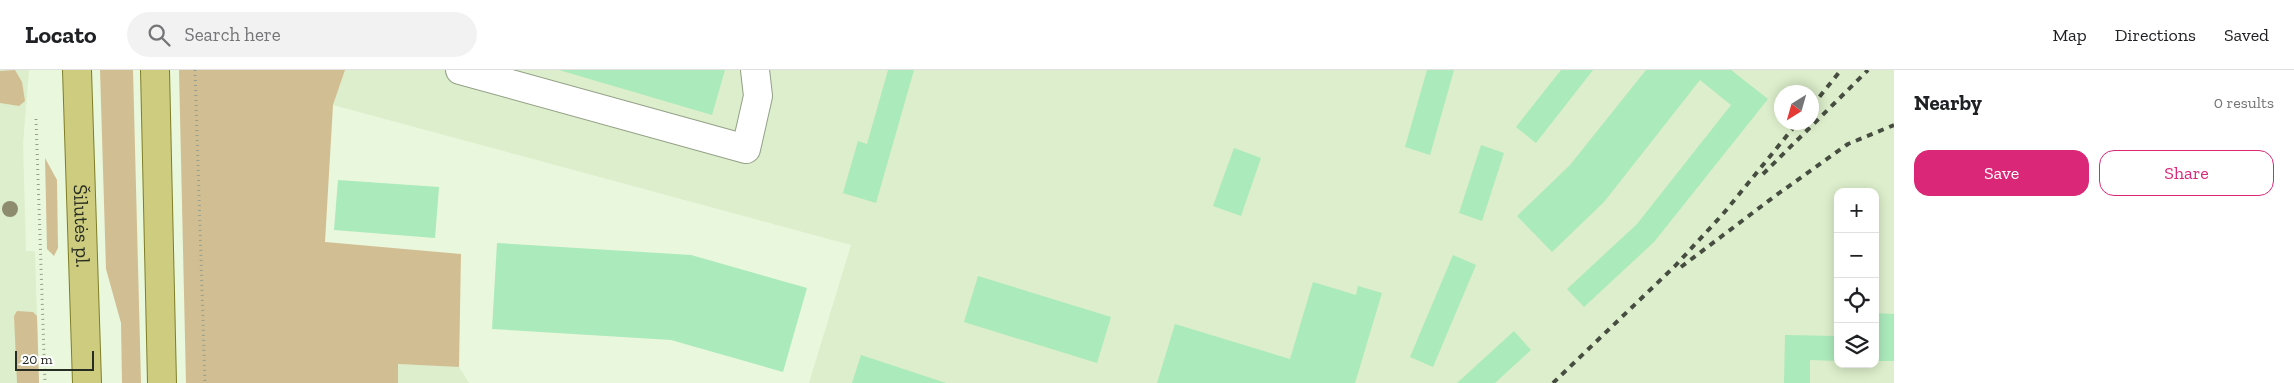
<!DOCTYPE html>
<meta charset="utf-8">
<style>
:root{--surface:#fff;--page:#f2f2f2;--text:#202124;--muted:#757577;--line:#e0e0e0;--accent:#db2777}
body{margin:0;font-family:"Zilla Slab",serif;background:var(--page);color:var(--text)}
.controls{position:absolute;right:15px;bottom:15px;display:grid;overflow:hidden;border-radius:10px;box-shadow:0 2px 12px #0003}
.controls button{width:45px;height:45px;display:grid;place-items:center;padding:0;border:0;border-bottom:1px solid var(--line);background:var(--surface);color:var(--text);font:25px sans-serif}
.compass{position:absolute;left:1774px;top:15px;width:45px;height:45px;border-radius:50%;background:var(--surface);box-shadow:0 2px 12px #0003;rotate:217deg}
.scale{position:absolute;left:15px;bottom:12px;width:79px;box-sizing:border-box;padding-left:5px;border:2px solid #282d23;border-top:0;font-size:14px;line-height:18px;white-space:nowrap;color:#282d23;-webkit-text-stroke:4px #fff;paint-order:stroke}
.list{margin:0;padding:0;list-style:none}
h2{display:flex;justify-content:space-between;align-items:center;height:65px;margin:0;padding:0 20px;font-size:21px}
h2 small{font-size:16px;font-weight:400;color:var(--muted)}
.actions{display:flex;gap:10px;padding:15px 20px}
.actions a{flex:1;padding:11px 0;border:1px solid var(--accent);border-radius:15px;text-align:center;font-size:18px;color:var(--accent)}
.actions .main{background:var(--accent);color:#fff}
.icon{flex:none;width:28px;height:28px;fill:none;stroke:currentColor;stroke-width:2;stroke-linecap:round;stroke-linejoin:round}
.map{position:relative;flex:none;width:1894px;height:313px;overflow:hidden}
header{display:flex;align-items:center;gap:30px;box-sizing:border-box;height:70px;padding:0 25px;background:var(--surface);border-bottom:1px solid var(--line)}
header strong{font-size:24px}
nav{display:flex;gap:28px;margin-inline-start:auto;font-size:18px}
.search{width:350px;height:45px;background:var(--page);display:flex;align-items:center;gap:12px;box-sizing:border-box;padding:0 18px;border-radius:28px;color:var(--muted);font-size:19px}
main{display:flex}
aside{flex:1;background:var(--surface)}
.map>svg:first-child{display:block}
.built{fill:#dceecb;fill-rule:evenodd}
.green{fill:#d2be93}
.building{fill:#abeabb}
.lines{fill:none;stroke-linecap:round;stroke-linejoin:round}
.minor-casing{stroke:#93a087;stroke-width:30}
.primary-casing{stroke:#7f7e27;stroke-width:30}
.path{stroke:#96a08d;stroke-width:3;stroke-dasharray:1 4;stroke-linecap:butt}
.minor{stroke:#fff;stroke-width:28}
.primary{stroke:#cecc7f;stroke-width:28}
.rail{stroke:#464d40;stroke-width:4;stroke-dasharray:6 6;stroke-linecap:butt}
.tree{fill:#8d8c6f}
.labels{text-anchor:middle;stroke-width:4;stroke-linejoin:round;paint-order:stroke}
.street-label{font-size:20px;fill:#282d23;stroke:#fff}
</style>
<header>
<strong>Locato</strong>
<div class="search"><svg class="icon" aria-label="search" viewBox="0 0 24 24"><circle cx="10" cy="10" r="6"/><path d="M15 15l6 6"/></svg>Search here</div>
<nav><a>Map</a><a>Directions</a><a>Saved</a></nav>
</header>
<main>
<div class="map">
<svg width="1894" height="313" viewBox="0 0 1894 313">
<rect width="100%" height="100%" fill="#e9f7dc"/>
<!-- built -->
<g class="built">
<path d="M 0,0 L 29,0 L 23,74 L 26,181 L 35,181 L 39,313 L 0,313 Z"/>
<path d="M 345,0 L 1894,0 L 1894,313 L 809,313 L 851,175 L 333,35 ZM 1782,22 L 1812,22 L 1812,52 L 1782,52 ZM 1838,122 L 1875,122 L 1875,294 L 1838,294 Z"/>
<path d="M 398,294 L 459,297 L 469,313 L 398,313 Z"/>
</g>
<!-- green -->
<g class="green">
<path d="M 15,0 L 22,12 L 25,31 L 19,36 L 0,33 L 0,1 Z"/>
<path d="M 100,0 L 133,0 L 141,313 L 122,313 L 121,253 L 106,199 Z"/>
<path d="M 179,0 L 345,0 L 333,35 L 325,172 L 461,184 L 459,297 L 398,294 L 398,313 L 186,313 Z"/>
<path d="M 45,88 L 57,110 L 58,178 L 54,186 L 47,179 Z"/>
<path d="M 17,241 L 33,242 L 37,246 L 39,313 L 17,313 L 14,246 Z"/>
</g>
<!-- building -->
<g class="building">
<path d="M 559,0 L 725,0 L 712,45 Z"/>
<path d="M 888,0 L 914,0 L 876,133 L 843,123 L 858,71 L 867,74 Z"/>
<path d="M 1427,0 L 1454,0 L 1430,85 L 1405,77 Z"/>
<path d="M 1561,0 L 1593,0 L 1536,73 L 1516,57 Z"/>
<path d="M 1646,0 L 1731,0 L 1768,29 L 1654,172 L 1584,237 L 1567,219 L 1637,154 L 1731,35 L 1700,10 L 1604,132 L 1552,182 L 1517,146 L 1570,95 Z"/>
<path d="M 1481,75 L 1504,83 L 1482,151 L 1459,143 Z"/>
<path d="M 1234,78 L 1261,88 L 1241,146 L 1213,136 Z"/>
<path d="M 338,110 L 439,117 L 435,168 L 334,160 Z"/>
<path d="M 497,173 L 691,185 L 807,218 L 783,302 L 671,270 L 492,259 Z"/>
<path d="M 1453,185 L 1476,195 L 1433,297 L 1410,287 Z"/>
<path d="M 978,206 L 1111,247 L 1097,293 L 964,252 Z"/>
<path d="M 1313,212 L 1356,225 L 1358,216 L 1382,223 L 1355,313 L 1157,313 L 1175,254 L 1290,289 Z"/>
<path d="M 1875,243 L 1894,244 L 1894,291 L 1875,291 Z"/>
<path d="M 1514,261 L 1531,280 L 1495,313 L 1457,313 Z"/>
<path d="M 1785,265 L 1838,266 L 1838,291 L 1810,290 L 1810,313 L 1784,313 Z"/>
<path d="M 861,285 L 946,313 L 852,313 Z"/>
</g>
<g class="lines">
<!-- minor casing -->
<g class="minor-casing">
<path id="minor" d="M 460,0 L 746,79 L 758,26 L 755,0"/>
</g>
<!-- primary casing -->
<g class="primary-casing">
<g id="primary">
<path id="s1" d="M 77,0 L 87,313"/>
<path d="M 155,0 L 162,313"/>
</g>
</g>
<!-- path -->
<g class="path">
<path d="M 195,0 L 205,313"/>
<path d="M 36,49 L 45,313"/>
</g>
<!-- minor -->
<use href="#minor" class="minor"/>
<!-- primary -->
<use href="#primary" class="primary"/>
<!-- rail -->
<g class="rail">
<path d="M 1812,36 L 1841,0"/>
<path d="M 1763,104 L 1868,0"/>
<path d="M 1681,197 L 1775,126 L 1848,74 L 1894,55"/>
<path d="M 1553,313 L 1675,196 L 1723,144 L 1798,52"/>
</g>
</g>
<!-- trees -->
<circle class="tree" cx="10" cy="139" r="8"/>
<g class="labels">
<!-- street labels -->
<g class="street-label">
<text dy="7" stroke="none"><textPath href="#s1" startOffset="156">Šilutės pl.</textPath></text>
</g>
</g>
</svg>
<div class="controls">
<button>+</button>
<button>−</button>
<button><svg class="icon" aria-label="locate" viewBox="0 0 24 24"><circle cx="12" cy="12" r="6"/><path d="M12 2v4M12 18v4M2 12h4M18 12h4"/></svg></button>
<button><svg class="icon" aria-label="layers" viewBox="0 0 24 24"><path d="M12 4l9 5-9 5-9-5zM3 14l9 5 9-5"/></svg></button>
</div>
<svg class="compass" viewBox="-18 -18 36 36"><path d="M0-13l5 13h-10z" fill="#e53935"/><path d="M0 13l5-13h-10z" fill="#757577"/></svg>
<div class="scale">20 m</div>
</div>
<aside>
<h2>Nearby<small>0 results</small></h2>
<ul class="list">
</ul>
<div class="actions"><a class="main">Save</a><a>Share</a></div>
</aside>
</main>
